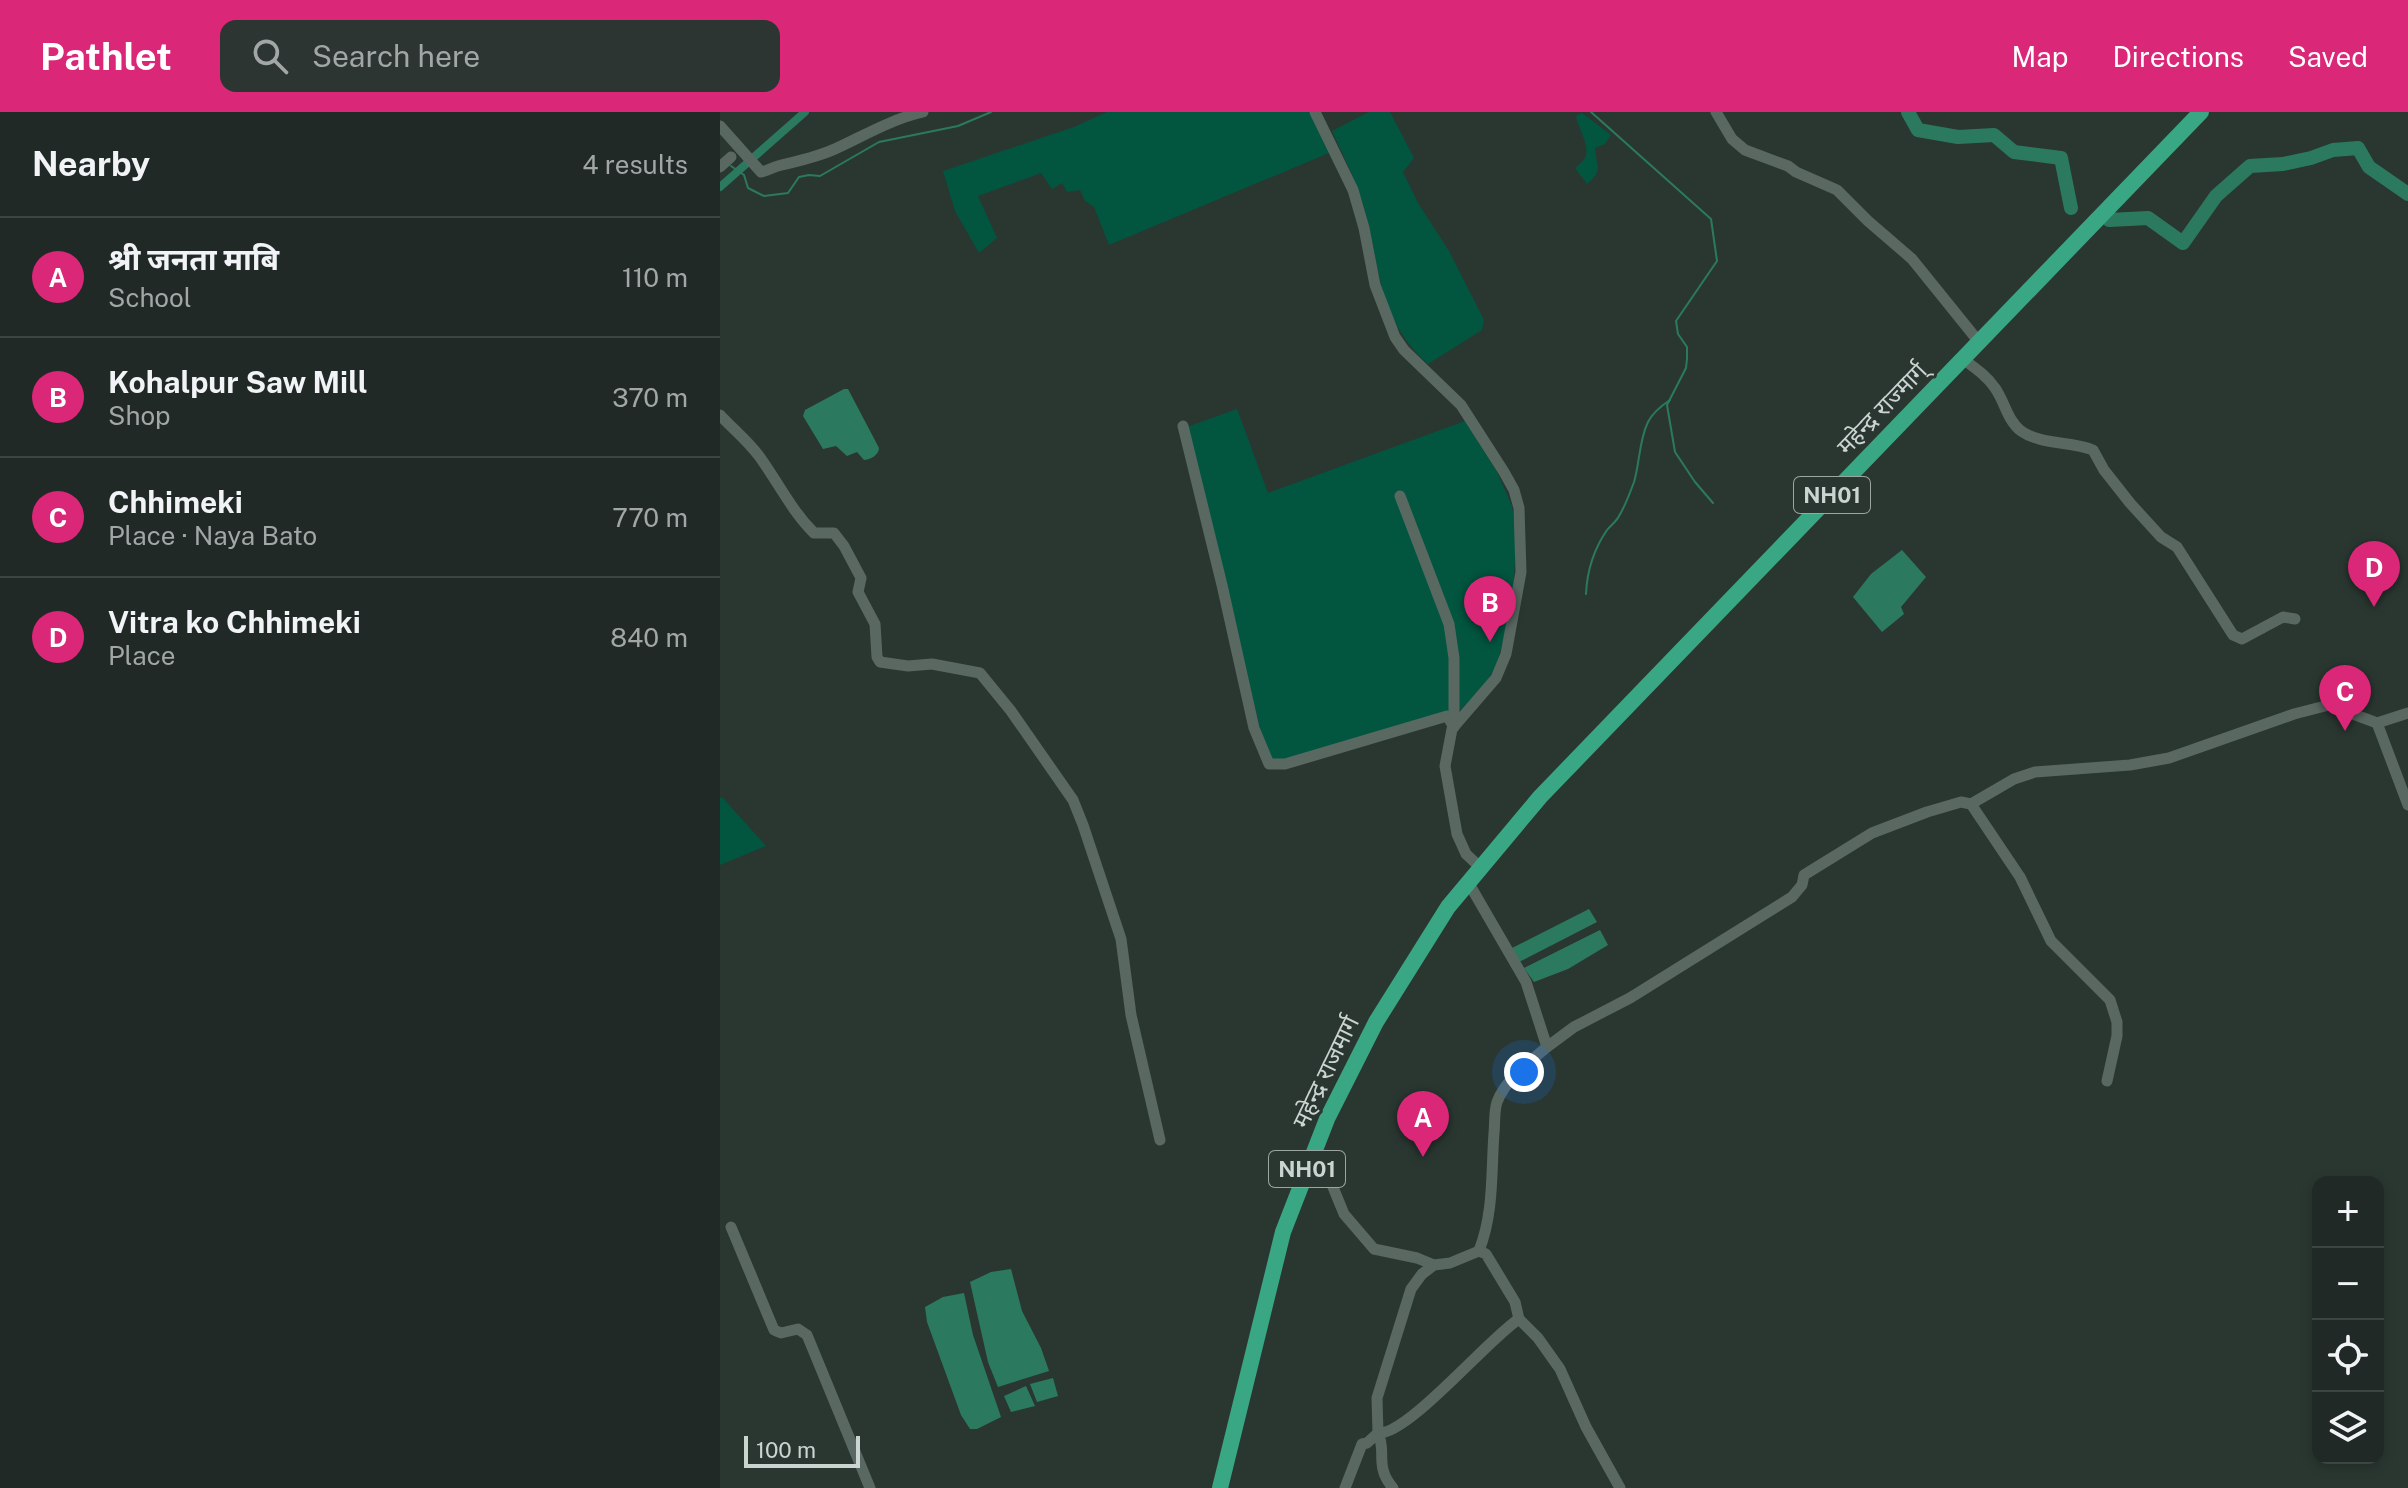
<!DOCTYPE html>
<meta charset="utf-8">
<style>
:root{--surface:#202925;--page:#2d3532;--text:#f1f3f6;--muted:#a2a6a7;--line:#3d4542;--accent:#db2777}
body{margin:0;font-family:"Public Sans","Noto Sans Devanagari",sans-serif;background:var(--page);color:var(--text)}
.controls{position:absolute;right:24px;bottom:24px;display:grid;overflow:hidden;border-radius:16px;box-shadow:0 4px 12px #0003}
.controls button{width:72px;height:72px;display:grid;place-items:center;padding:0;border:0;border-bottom:2px solid var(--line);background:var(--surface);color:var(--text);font:40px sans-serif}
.scale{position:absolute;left:24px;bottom:20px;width:116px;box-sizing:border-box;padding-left:8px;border:4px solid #ccd4d1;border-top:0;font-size:22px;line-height:28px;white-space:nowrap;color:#ccd4d1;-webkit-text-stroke:6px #2a3731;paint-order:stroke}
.you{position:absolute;left:804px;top:960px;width:28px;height:28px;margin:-20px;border:6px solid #fff;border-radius:50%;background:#1a73e8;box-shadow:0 0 0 12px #1a73e833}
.badge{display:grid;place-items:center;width:52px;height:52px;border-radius:50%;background:var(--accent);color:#fff;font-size:26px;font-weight:700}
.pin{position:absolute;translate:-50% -66px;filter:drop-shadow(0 2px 4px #0008)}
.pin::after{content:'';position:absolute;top:42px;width:28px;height:24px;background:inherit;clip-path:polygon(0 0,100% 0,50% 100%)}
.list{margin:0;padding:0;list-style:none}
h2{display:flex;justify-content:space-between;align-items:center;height:104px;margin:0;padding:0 32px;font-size:34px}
h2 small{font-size:26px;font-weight:400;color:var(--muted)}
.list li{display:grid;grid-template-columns:52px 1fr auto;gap:24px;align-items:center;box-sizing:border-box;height:120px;padding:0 32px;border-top:2px solid var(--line)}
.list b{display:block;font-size:30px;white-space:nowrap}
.list p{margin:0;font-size:26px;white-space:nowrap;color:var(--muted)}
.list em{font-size:26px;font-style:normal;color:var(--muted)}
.icon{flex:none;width:44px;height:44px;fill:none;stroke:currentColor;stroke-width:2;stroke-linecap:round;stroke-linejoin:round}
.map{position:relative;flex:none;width:1688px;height:1376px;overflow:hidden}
header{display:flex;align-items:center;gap:48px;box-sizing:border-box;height:112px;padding:0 40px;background:var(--accent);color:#fff}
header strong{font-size:38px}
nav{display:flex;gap:44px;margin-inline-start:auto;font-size:28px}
.search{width:560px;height:72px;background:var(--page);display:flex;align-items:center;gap:20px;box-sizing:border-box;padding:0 28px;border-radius:16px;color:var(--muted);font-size:30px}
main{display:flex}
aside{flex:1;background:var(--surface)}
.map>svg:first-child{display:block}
.green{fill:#02553f}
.water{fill:#2b7a60}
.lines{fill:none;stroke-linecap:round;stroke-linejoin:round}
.stream{stroke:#2b7a60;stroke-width:2}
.canal{stroke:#2b7a60;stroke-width:8}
.river{stroke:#2b7a60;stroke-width:14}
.minor{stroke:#5a6862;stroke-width:11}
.highway{stroke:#39a783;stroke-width:16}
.labels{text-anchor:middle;stroke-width:6;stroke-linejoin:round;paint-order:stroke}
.shield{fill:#2a3731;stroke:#9ba5a1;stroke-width:2}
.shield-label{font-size:22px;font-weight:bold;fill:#ccd4d1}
.street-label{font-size:24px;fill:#ccd4d1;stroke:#2a3731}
</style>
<header>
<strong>Pathlet</strong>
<div class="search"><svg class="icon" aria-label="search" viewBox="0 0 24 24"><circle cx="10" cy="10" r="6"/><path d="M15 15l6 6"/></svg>Search here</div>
<nav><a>Map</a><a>Directions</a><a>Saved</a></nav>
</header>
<main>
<aside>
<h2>Nearby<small>4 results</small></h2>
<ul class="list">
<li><span class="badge">A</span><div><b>श्री जनता माबि</b><p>School</p></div><em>110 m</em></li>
<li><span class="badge">B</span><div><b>Kohalpur Saw Mill</b><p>Shop</p></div><em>370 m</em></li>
<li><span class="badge">C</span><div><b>Chhimeki</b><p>Place · Naya Bato</p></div><em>770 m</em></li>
<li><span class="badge">D</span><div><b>Vitra ko Chhimeki</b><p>Place</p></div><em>840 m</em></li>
</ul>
</aside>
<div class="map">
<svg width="1688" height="1376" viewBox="0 0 1688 1376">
<rect width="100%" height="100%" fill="#2a3731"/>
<!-- green -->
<g class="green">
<path d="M 387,0 L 590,0 L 609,41 L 389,133 L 374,95 L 365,89 L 360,78 L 347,80 L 342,71 L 332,77 L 321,61 L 258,84 L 277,126 L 259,141 L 235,99 L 223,59 L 354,15 Z"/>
<path d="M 649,0 L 670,0 L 694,46 L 683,60 L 698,91 L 729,139 L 764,208 L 762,218 L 708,252 C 661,210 660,163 647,106 C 639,75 625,47 612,19 Z"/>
<path d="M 862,1 L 891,23 L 885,32 L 875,36 C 876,54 884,58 867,72 L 855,56 C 858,53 862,50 865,46 C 871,35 858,16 856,4 Z"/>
<path d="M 517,297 L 548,381 L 745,309 L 777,360 L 792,394 L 796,423 L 794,469 L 784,526 L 777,551 L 768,568 L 741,598 L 554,650 L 544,632 L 467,315 Z"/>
<path d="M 2,685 L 46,734 L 0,753 L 0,686 Z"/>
</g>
<!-- water -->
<g class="water">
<path d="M 124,277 L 128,277 L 159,336 C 159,343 150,348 144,348 L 137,340 L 127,344 L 116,334 L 103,337 L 83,304 L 85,298 Z"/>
<path d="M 1182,438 L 1206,465 L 1181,495 L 1184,502 L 1162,520 L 1133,485 L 1151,462 Z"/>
<path d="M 869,797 L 877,810 L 799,850 L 792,836 Z"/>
<path d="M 880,818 L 888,833 L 848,857 L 814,870 L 804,856 Z"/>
<path d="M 291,1157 L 302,1199 L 321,1236 L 329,1259 L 278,1275 L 268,1250 L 250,1170 L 271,1160 Z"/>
<path d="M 244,1181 L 253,1223 L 281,1305 L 257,1317 L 250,1317 L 241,1303 L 207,1210 L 205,1195 L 223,1185 Z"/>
<path d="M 333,1266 L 338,1284 L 317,1290 L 310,1272 Z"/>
<path d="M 306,1274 L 315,1294 L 291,1300 L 284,1284 Z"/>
</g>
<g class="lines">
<!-- stream -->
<g class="stream">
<path d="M 871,0 L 991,107 L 997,149 L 956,209 L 958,222 L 967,235 L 967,247 L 966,256 L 947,293 L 955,340 L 975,370 L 993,391"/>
<path d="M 11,54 L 24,63 L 28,76 L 44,84 L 68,81 L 79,65 L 89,63 L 100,64 L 159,30 L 238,14 L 271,0"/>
<path d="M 866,482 C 867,459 874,437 887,418 C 891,413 896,410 899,404 C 905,394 910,381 914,370 C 920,350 919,328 928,310 C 933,300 941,294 950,288"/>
</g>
<!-- canal -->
<path class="canal" d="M 0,75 L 85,0"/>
<!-- river -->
<g class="river">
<path d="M 1188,0 L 1198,18 L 1238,25 L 1274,23 L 1294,40 L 1341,46 L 1351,96"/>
<path d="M 1389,108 L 1428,106 L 1463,131 L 1496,84 L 1530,54 L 1563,52 L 1591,46 L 1613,38 L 1638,36 L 1649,55 L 1688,82"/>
</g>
<!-- minor -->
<g class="minor">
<path d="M 595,0 L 633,78 L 644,116 L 655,173 L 675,225 L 684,238 L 741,293 L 784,360 L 794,378 L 799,396 L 801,460 L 786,542 L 776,566 L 732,617 L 725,654 L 737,722 L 746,742 L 761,756"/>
<path d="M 996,0 L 1012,27 L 1025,38 L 1068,54 L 1076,60 L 1117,78 L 1148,109 L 1192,147 L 1259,230"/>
<path d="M 0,14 L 41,60 C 47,59 51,56 58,54 C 78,49 98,45 117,36 C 145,23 172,7 203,0"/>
<path d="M 0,55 L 11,45"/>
<path d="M 1243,247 C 1255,256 1267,264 1275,276 C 1285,290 1287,308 1301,319 C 1321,333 1350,329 1373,338 L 1384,358 L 1410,391 L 1441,425 L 1457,435 L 1513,523 L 1522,527 L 1563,505 L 1575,507"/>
<path d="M 0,303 C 13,317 28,329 39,344 C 58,370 71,398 94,421 L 114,421 L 124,434 L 141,466 L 138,480 L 155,512 L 157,545 L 160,550 L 188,554 L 212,552 L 260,561 L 291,599 L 353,688 L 363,713 L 401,827 L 411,903 L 440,1028"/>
<path d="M 463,314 L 502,473 L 534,616 L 549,652 L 565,652 L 727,604 L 734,615"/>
<path d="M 680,384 L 729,512 L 734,546 L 734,614"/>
<path d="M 1657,611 L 1688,601"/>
<path d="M 1251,692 L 1300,765 L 1331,829 L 1390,888 L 1397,910 L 1397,924 L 1387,969"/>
<path d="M 748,770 L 806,870 L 827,935 C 809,950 786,967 777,990 C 774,999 775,1011 774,1021 C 771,1062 774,1100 759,1139"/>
<path d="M 827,935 L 854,915 L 910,886 L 1072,785 L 1082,773 L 1084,763 L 1152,721 L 1207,700 L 1241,690 L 1251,692 L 1294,667 L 1315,660 L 1410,653 L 1449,646 L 1574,602 L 1609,593 L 1657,611 L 1688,693"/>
<path d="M 590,1051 L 608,1063 L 624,1102 L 654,1137 L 697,1146 L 714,1153"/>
<path d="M 11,1115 L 54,1218 L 61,1221 L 78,1217 L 87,1223 L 150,1376"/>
<path d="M 799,1207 C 769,1226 687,1324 658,1321 L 657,1286 L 691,1177 L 702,1162 L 714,1153 L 730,1151 L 759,1139 L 766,1142 L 795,1190 L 799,1207 L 818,1226 L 840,1257 L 866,1315 L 900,1376"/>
<path d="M 625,1376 L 642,1332 L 647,1331 L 658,1321 C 667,1340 654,1354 673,1376"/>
</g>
<!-- highway -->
<path class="highway" d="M 500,1376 L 563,1120 L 607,1007 L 656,910 L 728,795 L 820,685 L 1481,0"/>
</g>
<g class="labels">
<!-- shield labels -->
<g class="shield">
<rect x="1074" y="365" width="76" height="36" rx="6"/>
<rect x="549" y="1039" width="76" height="36" rx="6"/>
</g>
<g class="shield-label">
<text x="1112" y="391">NH01</text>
<text x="587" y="1065">NH01</text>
</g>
<!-- street labels -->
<g class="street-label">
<text transform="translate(1162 297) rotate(-46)" y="8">महेन्द्र राज्मार्ग्</text>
<text transform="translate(606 960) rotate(-64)" y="8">महेन्द्र राजमार्ग</text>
</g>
</g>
</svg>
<div class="controls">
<button>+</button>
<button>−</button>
<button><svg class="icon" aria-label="locate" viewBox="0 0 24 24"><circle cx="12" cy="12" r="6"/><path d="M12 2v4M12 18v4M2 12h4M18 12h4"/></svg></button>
<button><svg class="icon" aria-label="layers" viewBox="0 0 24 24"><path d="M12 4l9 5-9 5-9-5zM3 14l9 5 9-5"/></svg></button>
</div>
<div class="scale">100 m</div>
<div class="you"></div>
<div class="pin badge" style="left:703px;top:1045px">A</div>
<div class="pin badge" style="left:770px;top:530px">B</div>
<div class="pin badge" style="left:1625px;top:619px">C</div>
<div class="pin badge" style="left:1654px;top:495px">D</div>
</div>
</main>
